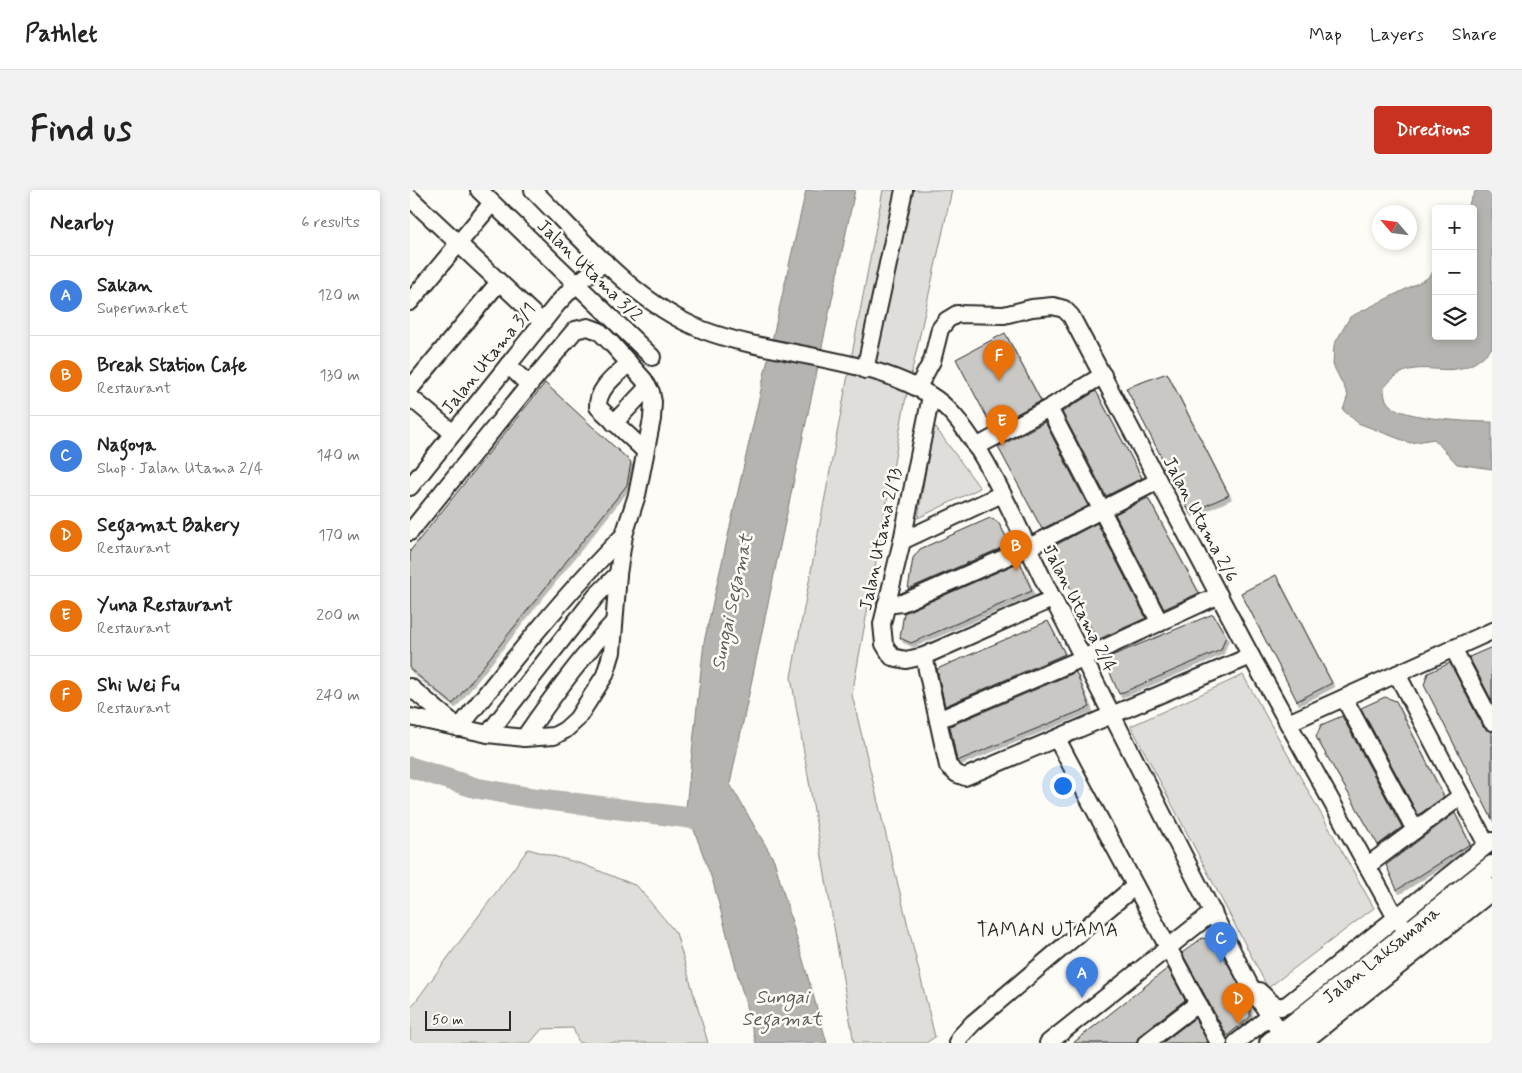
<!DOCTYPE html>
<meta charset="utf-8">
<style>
:root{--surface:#fff;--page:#f2f2f2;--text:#222;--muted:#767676;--line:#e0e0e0;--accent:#c8321e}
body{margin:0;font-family:Mynerve,sans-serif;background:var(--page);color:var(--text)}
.controls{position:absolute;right:15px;top:15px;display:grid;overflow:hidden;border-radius:5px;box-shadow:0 2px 8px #0003}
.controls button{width:45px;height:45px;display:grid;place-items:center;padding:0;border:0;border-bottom:1px solid var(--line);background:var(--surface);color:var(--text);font:25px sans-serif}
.compass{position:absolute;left:962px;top:15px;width:45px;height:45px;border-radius:50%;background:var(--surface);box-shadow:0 2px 8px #0003;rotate:298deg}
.scale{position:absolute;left:15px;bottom:12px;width:86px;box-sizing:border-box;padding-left:5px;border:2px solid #2b2b2b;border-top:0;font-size:14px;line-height:18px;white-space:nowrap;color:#2b2b2b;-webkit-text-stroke:4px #fdfcf7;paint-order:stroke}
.you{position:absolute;left:652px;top:595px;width:18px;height:18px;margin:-12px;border:4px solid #fff;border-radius:50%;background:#1a73e8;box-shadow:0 0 0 8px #1a73e833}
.badge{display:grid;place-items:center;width:32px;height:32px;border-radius:50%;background:var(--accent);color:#fff;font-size:16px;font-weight:700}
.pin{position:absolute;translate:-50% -41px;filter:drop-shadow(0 1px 2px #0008)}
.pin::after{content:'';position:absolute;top:26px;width:18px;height:15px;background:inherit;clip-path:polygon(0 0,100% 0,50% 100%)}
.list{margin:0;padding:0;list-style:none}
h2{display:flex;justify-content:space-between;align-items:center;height:65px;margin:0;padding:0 20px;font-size:21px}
h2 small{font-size:16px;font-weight:400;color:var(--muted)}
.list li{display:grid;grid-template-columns:32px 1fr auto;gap:15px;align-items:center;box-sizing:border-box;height:80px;padding:0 20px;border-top:1px solid var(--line)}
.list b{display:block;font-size:19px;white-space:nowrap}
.list p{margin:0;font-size:16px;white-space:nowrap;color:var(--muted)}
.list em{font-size:16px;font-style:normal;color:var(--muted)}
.icon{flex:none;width:28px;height:28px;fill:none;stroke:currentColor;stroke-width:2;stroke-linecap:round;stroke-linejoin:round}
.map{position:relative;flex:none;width:1082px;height:853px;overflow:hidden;border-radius:5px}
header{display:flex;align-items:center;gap:30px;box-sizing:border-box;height:70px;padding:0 25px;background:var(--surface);border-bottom:1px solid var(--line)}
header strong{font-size:24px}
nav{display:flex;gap:28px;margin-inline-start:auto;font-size:18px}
.intro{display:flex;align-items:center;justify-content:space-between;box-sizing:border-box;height:120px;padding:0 30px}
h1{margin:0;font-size:35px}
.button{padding:12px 22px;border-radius:5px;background:var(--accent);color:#fff;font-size:18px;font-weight:700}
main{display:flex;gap:30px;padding:0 30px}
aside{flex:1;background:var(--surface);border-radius:5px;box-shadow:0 2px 8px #0003}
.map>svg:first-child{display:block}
.green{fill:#dfdeda;stroke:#858482}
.water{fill:#b5b4b1;stroke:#7e7d7b}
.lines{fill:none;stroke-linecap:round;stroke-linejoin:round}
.river{stroke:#b5b4b1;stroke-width:21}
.building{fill:#c9c8c4;stroke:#2b2b2b;filter:url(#shadow)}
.minor-casing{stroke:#2b2b2b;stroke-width:20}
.major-casing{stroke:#2b2b2b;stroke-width:24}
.minor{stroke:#fdfcf7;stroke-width:16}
.major{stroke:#fdfcf7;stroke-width:20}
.labels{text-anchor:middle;stroke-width:5;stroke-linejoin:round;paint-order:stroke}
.street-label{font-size:18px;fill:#2b2b2b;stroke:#fdfcf7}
.water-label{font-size:19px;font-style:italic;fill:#5b5b5a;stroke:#fdfcf7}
.neighbourhood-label{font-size:19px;letter-spacing:1px;fill:#2b2b2b;stroke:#fdfcf7}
</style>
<header>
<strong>Pathlet</strong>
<nav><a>Map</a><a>Layers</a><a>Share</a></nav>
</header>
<div class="intro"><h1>Find us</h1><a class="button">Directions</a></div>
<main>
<aside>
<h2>Nearby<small>6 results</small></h2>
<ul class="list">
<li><span class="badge" style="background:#3f7fe0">A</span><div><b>Sakan</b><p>Supermarket</p></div><em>120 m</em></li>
<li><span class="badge" style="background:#e8710a">B</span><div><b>Break Station Cafe</b><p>Restaurant</p></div><em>130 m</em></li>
<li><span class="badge" style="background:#3f7fe0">C</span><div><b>Nagoya</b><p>Shop · Jalan Utama 2/4</p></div><em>140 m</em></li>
<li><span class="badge" style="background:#e8710a">D</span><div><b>Segamat Bakery</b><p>Restaurant</p></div><em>170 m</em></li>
<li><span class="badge" style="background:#e8710a">E</span><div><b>Yuna Restaurant</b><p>Restaurant</p></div><em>200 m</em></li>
<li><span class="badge" style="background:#e8710a">F</span><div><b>Shi Wei Fu</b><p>Restaurant</p></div><em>240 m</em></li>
</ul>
</aside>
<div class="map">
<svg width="1082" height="853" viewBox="0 0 1082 853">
<defs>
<filter id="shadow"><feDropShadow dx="2.5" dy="4" stdDeviation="0" flood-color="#0004"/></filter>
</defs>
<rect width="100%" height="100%" fill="#fdfcf7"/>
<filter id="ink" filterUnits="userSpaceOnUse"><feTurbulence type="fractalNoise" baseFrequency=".02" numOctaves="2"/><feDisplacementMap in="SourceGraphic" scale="10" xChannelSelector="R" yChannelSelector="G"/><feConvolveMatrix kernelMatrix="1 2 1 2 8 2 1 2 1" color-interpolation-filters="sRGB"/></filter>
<g filter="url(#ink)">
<!-- green -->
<g class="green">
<path d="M 473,0 L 542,0 L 495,212 L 442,505 L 525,847 L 516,853 L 444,853 L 381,487 Z"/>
<path d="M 523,234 L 570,298 L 508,328 Z"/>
<path d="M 833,485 L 964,718 L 858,798 L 721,536 Z"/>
<path d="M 118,659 L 172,674 L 227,696 L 266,743 L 298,853 L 169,853 L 163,838 L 132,839 L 120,853 L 0,853 L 0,819 Z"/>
</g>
<!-- water -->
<g class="water">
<path d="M 396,0 L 445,0 L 320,594 L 364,670 L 417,853 L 346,853 L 303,692 L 276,618 L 294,452 Z"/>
<path d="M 1066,0 L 1082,0 L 1082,158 C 1076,164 1068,172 1060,175 C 1031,189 1000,163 974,198 C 974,205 975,211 981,216 C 996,229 1061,232 1082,232 L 1082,279 L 1047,274 L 1024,249 L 1000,253 L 948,233 L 933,220 L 938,205 L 923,175 L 924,155 L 940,127 L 1016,89 L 1026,79 L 1026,146 L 1063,146 L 1063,19 L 1056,19 Z"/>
</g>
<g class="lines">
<!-- river -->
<path class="river" d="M 0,577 L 66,598 L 116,607 L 303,631"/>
</g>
<!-- building -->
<g class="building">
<path d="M 595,143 L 631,211 L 582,237 L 546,169 Z"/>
<path d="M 757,183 L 819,305 L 780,323 L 716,198 Z"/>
<path d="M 135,193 L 221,272 L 217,295 L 43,514 L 0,479 L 0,361 Z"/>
<path d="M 686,201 L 732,288 L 696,306 L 652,222 Z"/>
<path d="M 635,232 L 678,316 L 632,339 L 588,257 Z"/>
<path d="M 738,308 L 789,403 L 754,419 L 705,324 Z"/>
<path d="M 580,328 L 588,332 L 600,354 L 498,399 L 503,368 L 510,359 Z"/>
<path d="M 687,333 L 736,428 L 687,450 L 640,358 Z"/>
<path d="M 610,372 L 622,401 L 501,453 L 490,448 L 494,423 Z"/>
<path d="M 866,385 L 922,493 L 887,511 L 831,403 Z"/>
<path d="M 803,424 L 816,446 L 811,460 L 709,504 L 694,469 Z"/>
<path d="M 638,431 L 655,464 L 535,516 L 527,479 Z"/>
<path d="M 1082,457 L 1082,511 L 1059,467 Z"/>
<path d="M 1040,473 L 1073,537 L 1082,542 L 1082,629 L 1014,495 L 1018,483 Z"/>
<path d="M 666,482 L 680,517 L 547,571 L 540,536 Z"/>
<path d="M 975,507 L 986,511 L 1034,607 L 1008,625 L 951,518 Z"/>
<path d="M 932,526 L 992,637 L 968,655 L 906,547 L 911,535 Z"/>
<path d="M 1045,623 L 1060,654 L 987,700 L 976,675 Z"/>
<path d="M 792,748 L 805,751 L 840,814 L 840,827 L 817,846 L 772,763 Z"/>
<path d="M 758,778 L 775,810 L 730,845 L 726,853 L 663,853 Z"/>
<path d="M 785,828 L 798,853 L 752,853 Z"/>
</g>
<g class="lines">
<!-- minor casing -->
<g class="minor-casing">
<g id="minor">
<path d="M 69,0 L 242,167"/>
<path d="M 123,0 C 174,51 225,113 293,140 C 364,167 464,166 526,209 C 573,242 615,357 643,409 C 708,537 774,665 839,794 L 877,853"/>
<path d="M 0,8 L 132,132"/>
<path d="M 0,112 L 82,13"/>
<path d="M 219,173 C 207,185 187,198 188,217 L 235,261"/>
<path d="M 455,180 L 494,0"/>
<path d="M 508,197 L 522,171 L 530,139 L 537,130 L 547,124 L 594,125 L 622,118 L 643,116 L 654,119 L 661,126 L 841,466 L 986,728 L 1007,751"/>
<path d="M 0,199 L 89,92"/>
<path d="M 521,206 L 492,351 L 472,434 L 474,454 L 482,467 L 496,470 L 514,466 L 642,409"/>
<path d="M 0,207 L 43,243"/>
<path d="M 639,218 L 750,433"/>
<path d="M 204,233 L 238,197"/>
<path d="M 566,257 L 639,218 L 693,185"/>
<path d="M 0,297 L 148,113 L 166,94 L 195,72"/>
<path d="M 0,342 L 119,195 L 98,175"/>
<path d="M 492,351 L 592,304"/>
<path d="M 476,415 L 492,413 L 617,358 L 748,291"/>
<path d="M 1043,458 L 1082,532"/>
<path d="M 514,466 L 538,576 L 547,584 L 555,587 L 841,466"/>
<path d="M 987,484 L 1077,655"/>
<path d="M 0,497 L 49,538 C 102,471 154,405 214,345"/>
<path d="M 934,508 L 1005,640"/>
<path d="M 0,527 L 78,544 L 114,548 L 144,546 L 155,540 L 167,529 L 195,485 L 202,462 L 208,384 L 214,345 L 227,305 L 242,229 L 243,212 L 241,202 L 234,190 L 202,154 L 189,141 L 178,137 L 165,140 L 119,195"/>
<path d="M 528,530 L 673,468 L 809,405"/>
<path d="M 878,533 L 1082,441"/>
<path d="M 78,544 L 186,406 L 208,384"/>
<path d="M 114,548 C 142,507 171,467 204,432"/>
<path d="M 647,549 L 809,853"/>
<path d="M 957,676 L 1051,606"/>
<path d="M 849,801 L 863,814 L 871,817 L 878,814 L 1082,651"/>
<path d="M 548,853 L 550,847 L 563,833 L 725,696"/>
<path d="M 638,853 L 803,722"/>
<path d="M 736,853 L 788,813"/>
<path d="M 826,853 L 859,827"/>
</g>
</g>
<!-- major casing -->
<g class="major-casing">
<g id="major">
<path id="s1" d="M 860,853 L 1082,676"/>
<path d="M 889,853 L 1082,699"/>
</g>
</g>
<!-- minor -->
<use href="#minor" class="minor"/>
<!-- major -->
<use href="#major" class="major"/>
</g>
</g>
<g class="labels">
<!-- street labels -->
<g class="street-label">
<text transform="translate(180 80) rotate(44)" y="6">Jalan Utama 3/2</text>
<text transform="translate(78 168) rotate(-51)" y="6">Jalan Utama 3/1</text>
<text transform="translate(791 329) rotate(62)" y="6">Jalan Utama 2/6</text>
<text transform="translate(470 349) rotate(-78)" y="6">Jalan Utama 2/13</text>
<text transform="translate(670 418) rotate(63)" y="6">Jalan Utama 2/4</text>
<text dy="6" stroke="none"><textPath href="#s1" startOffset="142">Jalan Laksamana</textPath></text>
</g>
<!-- water labels -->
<g class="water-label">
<text transform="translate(321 412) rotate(-78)" y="7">Sungai Segamat</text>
<text x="372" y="813">Sungai<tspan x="372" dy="22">Segamat</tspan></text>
</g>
<!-- neighbourhood labels -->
<g class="neighbourhood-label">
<text x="638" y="746">TAMAN UTAMA</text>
</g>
</g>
</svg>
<div class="controls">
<button>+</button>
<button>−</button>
<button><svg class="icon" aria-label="layers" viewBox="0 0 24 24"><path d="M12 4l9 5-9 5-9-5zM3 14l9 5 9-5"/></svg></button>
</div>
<svg class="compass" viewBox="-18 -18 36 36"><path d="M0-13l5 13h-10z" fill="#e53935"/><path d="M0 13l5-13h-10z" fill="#767676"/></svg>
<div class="scale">50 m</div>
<div class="you"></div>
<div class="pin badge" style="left:672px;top:808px;background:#3f7fe0">A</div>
<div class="pin badge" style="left:606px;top:381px;background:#e8710a">B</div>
<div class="pin badge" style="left:811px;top:773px;background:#3f7fe0">C</div>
<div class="pin badge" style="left:828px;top:834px;background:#e8710a">D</div>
<div class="pin badge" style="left:592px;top:256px;background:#e8710a">E</div>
<div class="pin badge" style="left:589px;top:191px;background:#e8710a">F</div>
</div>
</main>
